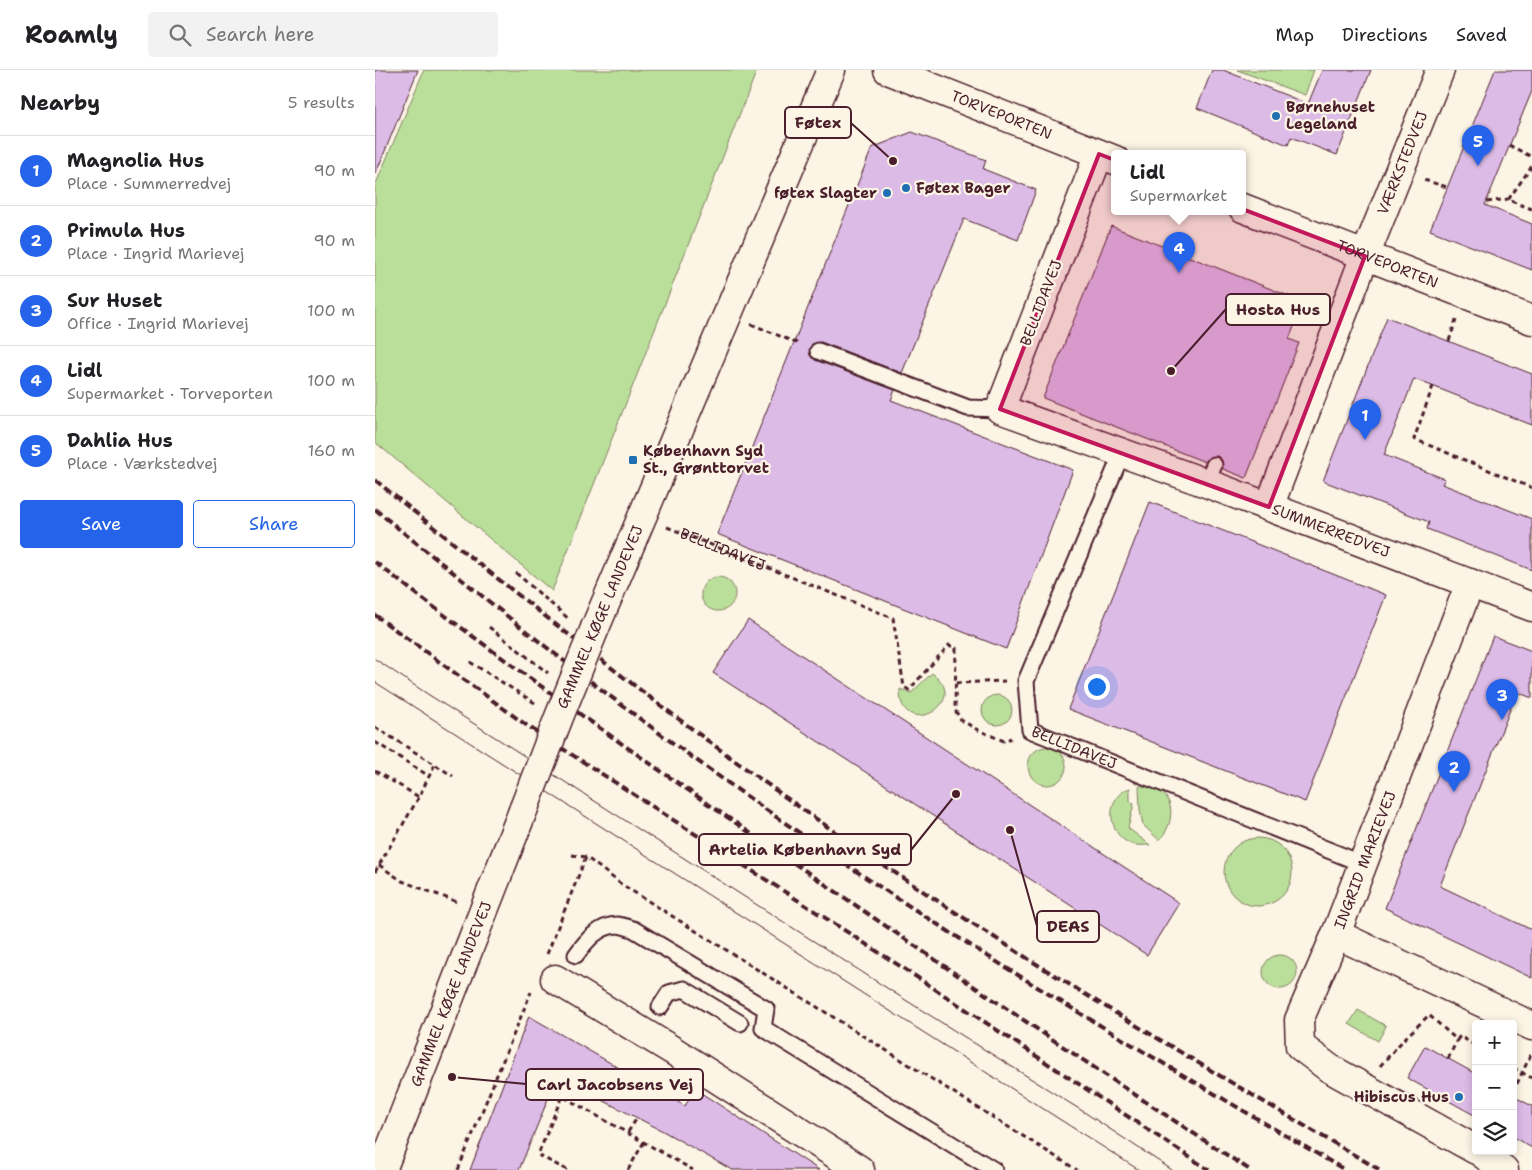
<!DOCTYPE html>
<meta charset="utf-8">
<style>
:root{--surface:#fff;--page:#f2f2f2;--text:#202124;--muted:#757577;--line:#e0e0e0;--accent:#2563eb}
body{margin:0;font-family:"Shantell Sans",sans-serif;background:var(--page);color:var(--text)}
.controls{position:absolute;right:15px;bottom:15px;display:grid;overflow:hidden;border-radius:5px;box-shadow:0 2px 8px #0003}
.controls button{width:45px;height:45px;display:grid;place-items:center;padding:0;border:0;border-bottom:1px solid var(--line);background:var(--surface);color:var(--text);font:25px sans-serif}
.you{position:absolute;left:721px;top:616px;width:18px;height:18px;margin:-12px;border:4px solid #fff;border-radius:50%;background:#1a73e8;box-shadow:0 0 0 8px #1a73e833}
.badge{display:grid;place-items:center;width:32px;height:32px;border-radius:50%;background:var(--accent);color:#fff;font-size:16px;font-weight:700}
.pin{position:absolute;translate:-50% -41px;filter:drop-shadow(0 1px 2px #0008)}
.pin::after{content:'';position:absolute;top:26px;width:18px;height:15px;background:inherit;clip-path:polygon(0 0,100% 0,50% 100%)}
.popup{position:absolute;left:736px;top:80px;width:135px;height:65px;box-sizing:border-box;display:grid;place-content:center;border-radius:5px;background:var(--surface);filter:drop-shadow(0 1px 4px #0005);font-size:16px;white-space:nowrap;color:var(--muted)}
.popup b{font-size:19px;color:var(--text)}
.popup::after{content:'';position:absolute;left:50%;top:100%;margin-left:-10px;border:10px solid transparent;border-top-color:var(--surface)}
.list{margin:0;padding:0;list-style:none}
h2{display:flex;justify-content:space-between;align-items:center;height:65px;margin:0;padding:0 20px;font-size:21px}
h2 small{font-size:16px;font-weight:400;color:var(--muted)}
.list li{display:grid;grid-template-columns:32px 1fr auto;gap:15px;align-items:center;box-sizing:border-box;height:70px;padding:0 20px;border-top:1px solid var(--line)}
.list b{display:block;font-size:19px;white-space:nowrap}
.list p{margin:0;font-size:16px;white-space:nowrap;color:var(--muted)}
.list em{font-size:16px;font-style:normal;color:var(--muted)}
.actions{display:flex;gap:10px;padding:15px 20px}
.actions a{flex:1;padding:11px 0;border:1px solid var(--accent);border-radius:5px;text-align:center;font-size:18px;color:var(--accent)}
.actions .main{background:var(--accent);color:#fff}
.icon{flex:none;width:28px;height:28px;fill:none;stroke:currentColor;stroke-width:2;stroke-linecap:round;stroke-linejoin:round}
.map{position:relative;flex:none;width:1157px;height:1100px;overflow:hidden}
header{display:flex;align-items:center;gap:30px;box-sizing:border-box;height:70px;padding:0 25px;background:var(--surface);border-bottom:1px solid var(--line)}
header strong{font-size:24px}
nav{display:flex;gap:28px;margin-inline-start:auto;font-size:18px}
.search{width:350px;height:45px;background:var(--page);display:flex;align-items:center;gap:12px;box-sizing:border-box;padding:0 18px;border-radius:5px;color:var(--muted);font-size:19px}
main{display:flex}
aside{flex:1;background:var(--surface)}
.map>svg:first-child{display:block}
.green{fill:#badf9a;stroke:#827f62}
.building{fill:#dcbbe7;stroke:#4a1f2b}
.lines{fill:none;stroke-linecap:round;stroke-linejoin:round}
.service-casing{stroke:#4a1f2b;stroke-width:19}
.minor-casing{stroke:#4a1f2b;stroke-width:31}
.tertiary-casing{stroke:#4a1f2b;stroke-width:31}
.path{stroke:#4a1f2b;stroke-width:3;stroke-dasharray:5 4;stroke-linecap:butt}
.service{stroke:#fcf5e5;stroke-width:15}
.minor{stroke:#fcf5e5;stroke-width:28}
.tertiary{stroke:#fcf5e5;stroke-width:28}
.tram{stroke:#4a1f2b;stroke-width:1}
.rail{stroke:#4a1f2b;stroke-width:4;stroke-dasharray:8 4;stroke-linecap:butt}
.tertiary-bridge-casing{stroke:#4a1f2b;stroke-width:31;stroke-linecap:butt}
.tertiary-bridge{stroke:#fcf5e5;stroke-width:28}
.marked{fill:#c2185b;fill-opacity:0.2;stroke:#c2185b;stroke-width:4;stroke-linejoin:round}
.poi-dot{fill:#1f6fb2;stroke:#fcf5e5;stroke-width:2}
.labels{text-anchor:middle;stroke-width:4.5;stroke-linejoin:round;paint-order:stroke}
.poi-label{font-size:15px;font-weight:bold;fill:#4a1f2b;stroke:#fcf5e5;text-anchor:start}
.street-label{font-size:15px;fill:#4a1f2b;stroke:#fcf5e5}
.leader{fill:none;stroke:#4a1f2b;stroke-width:2}
.callout-dot{fill:#4a1f2b;stroke:#fcf5e5;stroke-width:2}
.callout{fill:#fcf5e5;stroke:#4a1f2b;stroke-width:2}
.callout-label{font-size:16px;text-anchor:middle;font-weight:bold;fill:#4a1f2b}
</style>
<header>
<strong>Roamly</strong>
<div class="search"><svg class="icon" aria-label="search" viewBox="0 0 24 24"><circle cx="10" cy="10" r="6"/><path d="M15 15l6 6"/></svg>Search here</div>
<nav><a>Map</a><a>Directions</a><a>Saved</a></nav>
</header>
<main>
<aside>
<h2>Nearby<small>5 results</small></h2>
<ul class="list">
<li><span class="badge">1</span><div><b>Magnolia Hus</b><p>Place · Summerredvej</p></div><em>90 m</em></li>
<li><span class="badge">2</span><div><b>Primula Hus</b><p>Place · Ingrid Marievej</p></div><em>90 m</em></li>
<li><span class="badge">3</span><div><b>Sur Huset</b><p>Office · Ingrid Marievej</p></div><em>100 m</em></li>
<li><span class="badge">4</span><div><b>Lidl</b><p>Supermarket · Torveporten</p></div><em>100 m</em></li>
<li><span class="badge">5</span><div><b>Dahlia Hus</b><p>Place · Værkstedvej</p></div><em>160 m</em></li>
</ul>
<div class="actions"><a class="main">Save</a><a>Share</a></div>
</aside>
<div class="map">
<svg width="1157" height="1100" viewBox="0 0 1157 1100">
<rect width="100%" height="100%" fill="#fcf5e5"/>
<filter id="ink" filterUnits="userSpaceOnUse"><feTurbulence type="fractalNoise" baseFrequency=".02" numOctaves="2"/><feDisplacementMap in="SourceGraphic" scale="10" xChannelSelector="R" yChannelSelector="G"/><feConvolveMatrix kernelMatrix="1 2 1 2 8 2 1 2 1" color-interpolation-filters="sRGB"/></filter>
<g filter="url(#ink)">
<!-- green -->
<g class="green">
<path d="M 49,0 L 382,0 L 177,521 L 0,372 L 0,116 Z"/>
<path d="M 862,0 L 939,0 L 930,25 Z"/>
<circle cx="343" cy="524" r="17"/>
<path d="M 557,603 C 600,633 523,673 525,619 L 536,623 Z"/>
<circle cx="622" cy="640" r="15"/>
<circle cx="672" cy="696" r="19"/>
<path d="M 764,716 C 768,716 772,716 776,717 C 802,724 800,755 784,770 L 768,755 L 765,740 Z"/>
<path d="M 755,718 L 755,731 L 759,734 L 753,758 L 775,775 C 769,775 762,776 756,774 C 732,765 729,726 755,718 Z"/>
<circle cx="883" cy="802" r="34"/>
<circle cx="905" cy="902" r="17"/>
<path d="M 983,940 L 1011,956 L 1003,971 L 974,954 Z"/>
</g>
<!-- building -->
<g class="building">
<path d="M 0,0 L 43,0 L 1,103 L 0,103 Z"/>
<path d="M 837,0 L 848,0 L 933,34 L 947,0 L 996,0 L 962,85 L 916,67 L 913,75 L 822,38 Z"/>
<path d="M 1120,0 L 1157,0 L 1157,21 L 1110,135 L 1157,154 L 1157,200 L 1055,160 Z"/>
<path d="M 537,62 L 611,90 L 608,99 L 661,120 L 643,170 L 589,149 L 527,303 L 446,272 L 437,274 L 434,283 L 440,290 L 520,320 L 516,330 L 698,400 L 631,579 L 342,464 L 497,78 Z"/>
<path d="M 736,156 L 929,232 L 914,269 L 924,273 L 871,408 L 848,399 L 847,390 L 842,386 L 834,387 L 830,392 L 668,328 Z"/>
<path d="M 1012,247 L 1157,304 L 1157,355 L 1039,309 L 1009,385 L 1070,409 L 1067,414 L 1157,449 L 1157,500 L 1052,459 L 1054,452 L 948,411 Z"/>
<path d="M 775,432 L 1011,525 L 930,732 L 693,639 Z"/>
<path d="M 373,550 L 804,833 L 772,885 L 338,603 Z"/>
<path d="M 1118,566 L 1157,581 L 1157,628 L 1142,622 L 1065,816 L 1157,860 L 1157,908 L 1010,838 Z"/>
<path d="M 154,946 L 310,1036 L 320,1019 L 444,1100 L 357,1100 L 286,1060 L 182,1007 L 144,1100 L 95,1100 Z"/>
<path d="M 1050,976 L 1101,1004 L 1101,1046 L 1032,1008 Z"/>
<path d="M 1138,1026 L 1157,1036 L 1157,1078 L 1138,1067 Z"/>
</g>
<g class="lines">
<!-- service casing -->
<g class="service-casing">
<g id="service">
<path d="M 443,281 L 593,338 L 625,339"/>
<path id="s2" d="M 747,383 L 651,611 L 655,660 L 988,794"/>
<path d="M 831,413 L 839,395"/>
<path d="M 201,885 C 211,871 223,856 242,855 C 247,855 253,858 258,859 L 391,939 L 388,958 L 619,1100"/>
<path d="M 285,937 L 294,923 L 309,919 L 365,953"/>
</g>
</g>
<!-- minor casing -->
<g class="minor-casing">
<g id="minor">
<path id="s3" d="M 513,0 L 740,90"/>
<path id="s4" d="M 724,84 L 625,339 L 831,413 L 1157,537"/>
<path id="s5" d="M 868,138 L 1157,250"/>
<path id="s6" d="M 894,437 L 990,186 L 1065,0"/>
<path d="M 1095,513 L 961,864 L 924,950 L 925,976 L 954,998 L 1101,1080"/>
<path d="M 961,864 L 1157,956"/>
<path d="M 180,909 L 297,980 L 485,1100"/>
<path d="M 1104,1081 L 1129,1100"/>
</g>
</g>
<!-- tertiary casing -->
<g class="tertiary-casing">
<g id="tertiary">
<path d="M 220,558 L 456,0"/>
<path id="s7" d="M 7,1100 L 149,738"/>
</g>
</g>
<!-- path -->
<g class="path">
<path d="M 1134,75 L 1157,87"/>
<path d="M 1157,96 L 1133,130 L 1157,139"/>
<path d="M 1049,110 L 1072,117"/>
<path d="M 1112,132 L 1133,129"/>
<path d="M 376,254 L 424,274"/>
<path d="M 1074,271 L 1081,250"/>
<path d="M 1058,316 L 1039,369 L 1157,418"/>
<path id="s1" d="M 292,457 L 518,548 L 529,617 L 534,620 L 574,575 L 581,578 L 580,640 L 586,650 L 603,660 L 629,671 L 636,668"/>
<path d="M 141,503 L 195,550"/>
<path d="M 114,557 L 173,603"/>
<path d="M 95,592 L 160,633"/>
<path d="M 581,613 L 630,611"/>
<path d="M 0,657 L 78,706"/>
<path d="M 0,672 L 54,706"/>
<path d="M 0,701 L 44,727"/>
<path d="M 197,785 L 211,787 L 246,814 L 702,1100"/>
<path d="M 4,795 L 27,811 L 82,832"/>
<path d="M 0,802 L 44,727 L 60,694"/>
<path d="M 172,884 L 211,787"/>
<path d="M 1073,989 L 1082,970"/>
<path d="M 1005,996 L 1030,968 L 1054,945 L 1082,970 L 1085,966 L 1101,976"/>
<path d="M 1138,998 L 1157,1008"/>
<path d="M 1138,1022 L 1157,982"/>
<path d="M 187,1026 L 192,1012"/>
<path d="M 253,1062 L 262,1048"/>
<path d="M 83,1100 L 156,922"/>
<path d="M 192,1100 L 163,1085 L 187,1026 L 318,1100"/>
<path d="M 253,1100 L 269,1072"/>
</g>
<!-- service -->
<use href="#service" class="service"/>
<!-- minor -->
<use href="#minor" class="minor"/>
<!-- tertiary -->
<use href="#tertiary" class="tertiary"/>
<!-- tram -->
<g class="tram">
<path d="M 0,589 L 51,623 L 529,929 L 709,1042 L 797,1100"/>
<path d="M 0,612 L 764,1100"/>
</g>
<!-- rail -->
<g class="rail">
<path d="M 0,410 C 162,541 325,671 498,788 C 663,899 834,1000 1005,1100"/>
<path d="M 0,439 C 33,467 67,493 101,521 C 223,620 350,714 481,801 C 640,907 805,1004 970,1100"/>
<path d="M 0,492 C 148,607 302,713 457,819 C 595,914 734,1009 875,1100"/>
<path d="M 0,545 L 154,657 L 528,898 L 834,1100"/>
</g>
<!-- tertiary-bridge casing -->
<g class="tertiary-bridge-casing">
<path id="tertiary-bridge" d="M 149,738 L 184,647 L 220,558"/>
</g>
<!-- tertiary-bridge -->
<use href="#tertiary-bridge" class="tertiary-bridge"/>
</g>
</g>
<!-- marked area -->
<path class="marked" d="M 724,84 L 990,186 L 894,437 L 625,339 Z"/>
<!-- markers -->
<g class="poi-dot">
<circle cx="901" cy="46" r="5"/>
<circle cx="531" cy="118" r="5"/>
<circle cx="512" cy="123" r="5"/>
<rect x="253" y="385" width="10" height="10" rx="2.5"/>
<circle cx="1084" cy="1027" r="5"/>
</g>
<g class="labels">
<!-- poi labels -->
<g class="poi-label">
<text x="911" y="42">Børnehuset<tspan x="911" dy="17">Legeland</tspan></text>
<text x="541" y="123">Føtex Bager</text>
<text x="502" y="128" text-anchor="end">føtex Slagter</text>
<text x="268" y="386">København Syd<tspan x="268" dy="17">St., Grønttorvet</tspan></text>
<text x="1074" y="1032" text-anchor="end">Hibiscus Hus</text>
</g>
<!-- street labels -->
<g class="street-label">
<text dy="5" stroke="none"><textPath href="#s3" startOffset="122">TORVEPORTEN</textPath></text>
<text dy="5" stroke="none"><textPath href="#s6" startOffset="369">VÆRKSTEDVEJ</textPath></text>
<text dy="5" stroke="none"><textPath href="#s5" startOffset="155">TORVEPORTEN</textPath></text>
<text transform="translate(666 233) rotate(-69)" y="5">BELLIDAVEJ</text>
<text dy="5" stroke="none"><textPath href="#s4" startOffset="626">SUMMERREDVEJ</textPath></text>
<text dy="5" stroke="none"><textPath href="#s1" startOffset="60">BELLIDAVEJ</textPath></text>
<text transform="translate(225 547) rotate(-67)" y="5">GAMMEL KØGE LANDEVEJ</text>
<text dy="5" stroke="none"><textPath href="#s2" startOffset="344">BELLIDAVEJ</textPath></text>
<text transform="translate(990 790) rotate(-69)" y="5">INGRID MARIEVEJ</text>
<text dy="5" stroke="none"><textPath href="#s7" startOffset="189">GAMMEL KØGE LANDEVEJ</textPath></text>
</g>
</g>
<!-- callouts -->
<path class="leader" d="M518 91L476 53M796 301L851 239M581 724L536 780M635 760L662 856M77 1007L151 1014"/>
<g class="callout-dot">
<circle cx="518" cy="91" r="5"/>
<circle cx="796" cy="301" r="5"/>
<circle cx="581" cy="724" r="5"/>
<circle cx="635" cy="760" r="5"/>
<circle cx="77" cy="1007" r="5"/>
</g>
<g class="callout">
<rect x="410" y="37" width="66" height="31" rx="5"/>
<rect x="851" y="224" width="104" height="31" rx="5"/>
<rect x="324" y="764" width="212" height="31" rx="5"/>
<rect x="662" y="841" width="62" height="31" rx="5"/>
<rect x="151" y="999" width="177" height="31" rx="5"/>
</g>
<g class="callout-label">
<text x="443" y="58">Føtex</text>
<text x="903" y="245">Hosta Hus</text>
<text x="430" y="785">Artelia København Syd</text>
<text x="693" y="862">DEAS</text>
<text x="240" y="1020">Carl Jacobsens Vej</text>
</g>
</svg>
<div class="controls">
<button>+</button>
<button>−</button>
<button><svg class="icon" aria-label="layers" viewBox="0 0 24 24"><path d="M12 4l9 5-9 5-9-5zM3 14l9 5 9-5"/></svg></button>
</div>
<div class="you"></div>
<div class="pin badge" style="left:990px;top:370px">1</div>
<div class="pin badge" style="left:1079px;top:722px">2</div>
<div class="pin badge" style="left:1127px;top:650px">3</div>
<div class="pin badge" style="left:804px;top:203px">4</div>
<div class="popup"><b>Lidl</b>Supermarket</div>
<div class="pin badge" style="left:1103px;top:96px">5</div>
</div>
</main>
